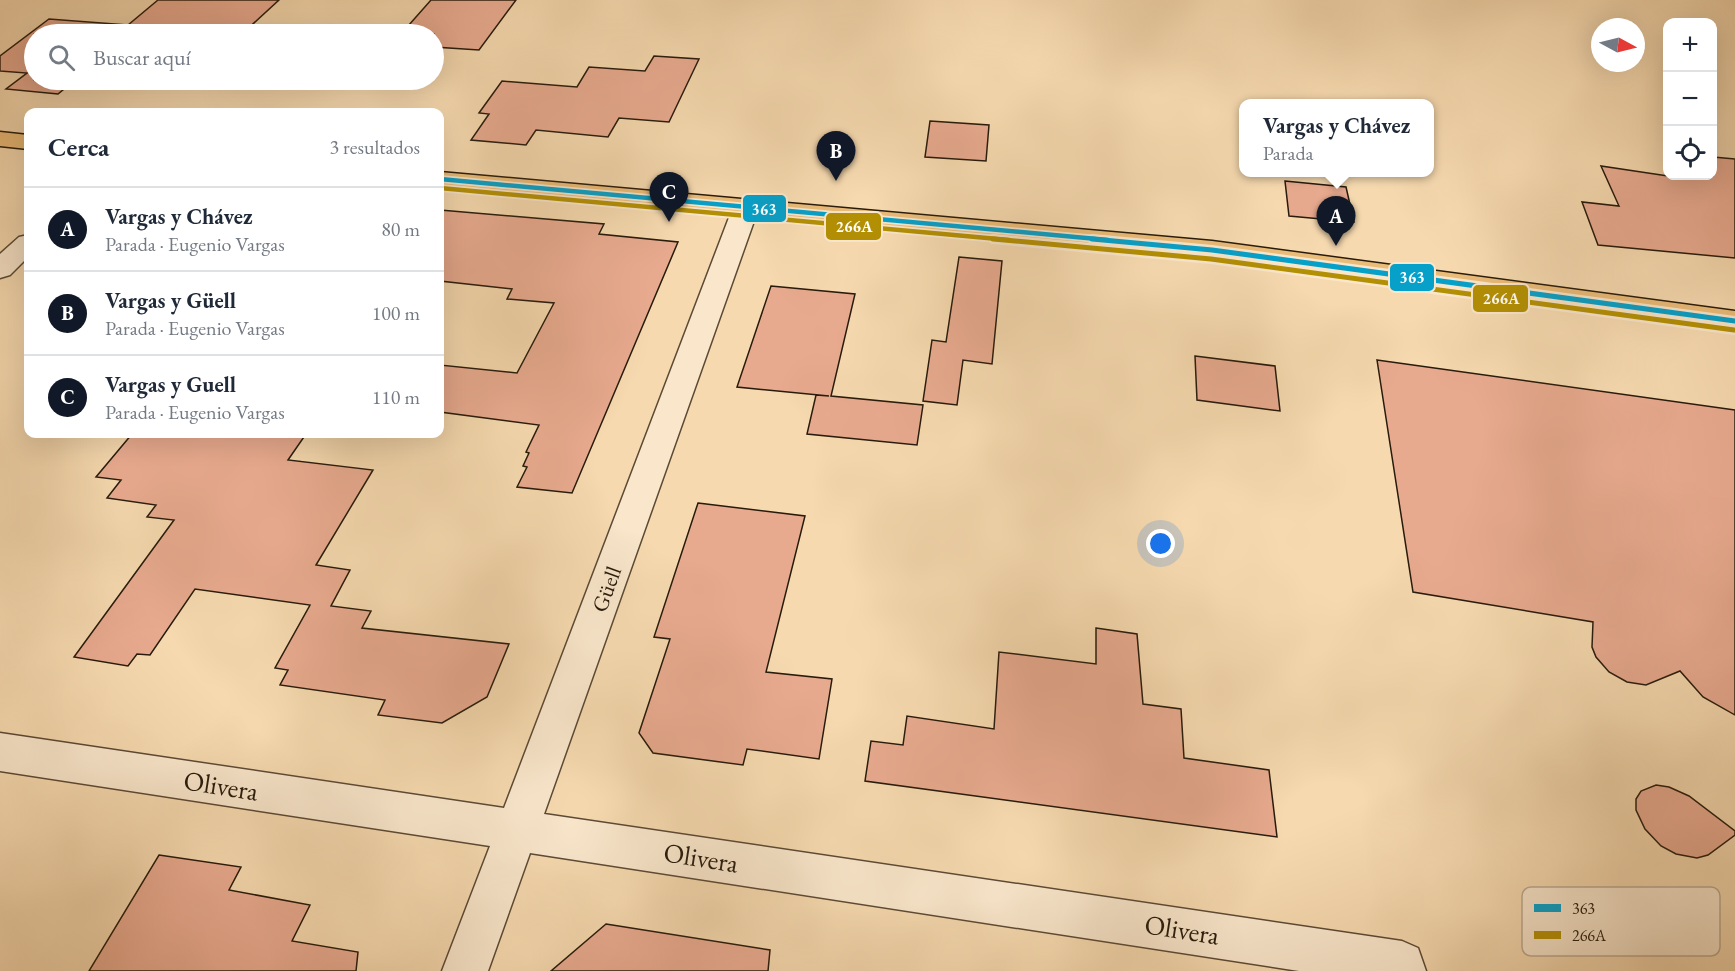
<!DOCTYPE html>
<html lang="es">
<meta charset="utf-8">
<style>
:root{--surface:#fff;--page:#f2f2f3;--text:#1f2937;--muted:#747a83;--line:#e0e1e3;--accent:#111827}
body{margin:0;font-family:"EB Garamond",serif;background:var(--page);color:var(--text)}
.controls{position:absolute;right:18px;top:18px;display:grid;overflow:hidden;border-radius:12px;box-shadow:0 6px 24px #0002}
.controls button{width:54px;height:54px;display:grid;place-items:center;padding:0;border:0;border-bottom:2px solid var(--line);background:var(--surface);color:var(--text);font:30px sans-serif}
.compass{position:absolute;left:1591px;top:18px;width:54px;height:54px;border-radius:50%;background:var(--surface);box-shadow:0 6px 24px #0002;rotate:97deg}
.you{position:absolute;left:1161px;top:544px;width:21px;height:21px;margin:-15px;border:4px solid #fff;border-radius:50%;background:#1a73e8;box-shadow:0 0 0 9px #1a73e833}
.badge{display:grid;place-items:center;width:39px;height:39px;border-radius:50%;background:var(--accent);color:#fff;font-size:20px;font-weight:700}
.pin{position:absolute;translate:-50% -50px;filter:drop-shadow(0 2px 3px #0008)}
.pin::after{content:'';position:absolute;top:32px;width:21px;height:18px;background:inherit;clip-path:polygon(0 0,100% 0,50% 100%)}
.popup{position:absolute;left:1239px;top:99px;width:195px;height:78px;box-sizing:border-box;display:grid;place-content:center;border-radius:12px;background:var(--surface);filter:drop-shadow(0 2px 4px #0005);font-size:20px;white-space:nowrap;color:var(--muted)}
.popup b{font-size:22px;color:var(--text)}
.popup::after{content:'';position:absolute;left:50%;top:100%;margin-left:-12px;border:12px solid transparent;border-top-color:var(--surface)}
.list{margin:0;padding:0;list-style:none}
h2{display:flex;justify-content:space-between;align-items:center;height:78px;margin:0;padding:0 24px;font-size:26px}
h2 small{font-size:20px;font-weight:400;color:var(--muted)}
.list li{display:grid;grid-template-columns:39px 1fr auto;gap:18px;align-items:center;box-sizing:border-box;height:84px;padding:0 24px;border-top:2px solid var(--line)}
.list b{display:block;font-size:22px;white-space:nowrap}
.list p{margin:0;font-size:20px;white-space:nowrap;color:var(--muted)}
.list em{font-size:20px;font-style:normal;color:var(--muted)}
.icon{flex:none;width:33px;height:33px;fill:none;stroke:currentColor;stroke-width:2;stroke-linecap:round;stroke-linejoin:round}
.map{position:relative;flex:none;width:1735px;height:971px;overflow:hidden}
.search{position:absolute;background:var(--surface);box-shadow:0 6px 24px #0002;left:24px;top:24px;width:420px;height:66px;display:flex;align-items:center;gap:15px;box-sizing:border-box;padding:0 21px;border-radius:33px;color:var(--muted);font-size:22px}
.panel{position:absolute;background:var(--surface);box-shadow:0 6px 24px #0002;left:24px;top:108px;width:420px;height:330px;border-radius:12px}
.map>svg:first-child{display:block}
.building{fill:#e8aa8f;stroke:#271b0c;stroke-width:1.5}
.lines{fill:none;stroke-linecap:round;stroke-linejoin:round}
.minor-casing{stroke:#5b4a35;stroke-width:3}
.major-casing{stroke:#271b0c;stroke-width:3}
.minor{fill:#f9e6cb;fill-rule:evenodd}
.major{fill:#ebbc78;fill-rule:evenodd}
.bus-1-far1-casing{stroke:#f9e6cb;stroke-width:8}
.bus-1-casing{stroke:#f9e6cb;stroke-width:10}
.bus-2-far1-casing{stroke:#f9e6cb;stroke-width:8}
.bus-2-casing{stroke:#f9e6cb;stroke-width:10}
.bus-1-far1{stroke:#06a0c9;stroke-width:4.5}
.bus-1{stroke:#06a0c9;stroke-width:5}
.bus-2-far1{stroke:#b38f04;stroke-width:4.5}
.bus-2{stroke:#b38f04;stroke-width:5}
.labels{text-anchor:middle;stroke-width:5;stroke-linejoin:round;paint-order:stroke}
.street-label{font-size:22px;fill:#271b0c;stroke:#f9e6cb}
.near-street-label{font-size:27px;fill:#271b0c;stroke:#f9e6cb}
.key{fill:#f9e6cb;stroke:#baa992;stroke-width:1.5}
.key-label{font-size:16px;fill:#271b0c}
.line-badge{stroke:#f9e6cb;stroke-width:2}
.badge-label{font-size:16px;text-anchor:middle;font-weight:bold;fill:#fff}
</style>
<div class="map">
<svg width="1735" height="971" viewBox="0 0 1735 971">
<rect width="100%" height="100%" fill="#f6d9af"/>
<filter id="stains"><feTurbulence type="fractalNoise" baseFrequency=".00333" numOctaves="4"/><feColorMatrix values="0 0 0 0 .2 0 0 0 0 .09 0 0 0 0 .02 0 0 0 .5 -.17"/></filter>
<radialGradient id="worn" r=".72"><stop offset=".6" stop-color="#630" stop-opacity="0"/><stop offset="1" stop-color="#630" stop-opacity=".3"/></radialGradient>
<!-- building -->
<g class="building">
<path d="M 158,0 L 279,0 L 242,34 L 34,34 L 34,80 L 75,80 L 58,94 L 6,89 L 27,73 L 0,71 L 0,56 L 49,19 L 128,25 Z"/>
<path d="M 431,0 L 516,0 L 479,50 L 434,47 L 434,34 L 401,34 Z"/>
<path d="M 654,56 L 699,59 L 669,122 L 619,118 L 608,137 L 536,130 L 526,145 L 471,140 L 489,114 L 479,113 L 502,81 L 577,87 L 589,67 L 645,71 Z"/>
<path d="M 101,80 L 193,80 L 185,87 Z"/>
<path d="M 930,121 L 989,125 L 986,161 L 925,157 Z"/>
<path d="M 1713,157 L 1735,159 L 1735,258 L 1598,245 L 1582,202 L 1619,206 L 1601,166 L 1668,176 L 1713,176 Z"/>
<path d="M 1285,181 L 1346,187 L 1354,222 L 1289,216 Z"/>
<path d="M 440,210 L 604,224 L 599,234 L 678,242 L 572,493 L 517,487 L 527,467 L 523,466 L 529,453 L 526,452 L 539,425 L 440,412 L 440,365 L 517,373 L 554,303 L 507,299 L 512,289 L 440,281 Z"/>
<path d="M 959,257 L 1002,261 L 992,364 L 963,360 L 957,405 L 923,401 L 932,340 L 946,342 Z"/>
<path d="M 771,286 L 855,294 L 831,396 L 923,405 L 917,445 L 807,434 L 816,395 L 829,396 L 737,387 Z"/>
<path d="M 1195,356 L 1275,366 L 1280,411 L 1197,400 Z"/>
<path d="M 1377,360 L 1735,410 L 1735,715 L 1703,697 L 1680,671 L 1646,685 L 1627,682 L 1609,672 L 1596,657 L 1592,647 L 1593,622 L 1413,592 Z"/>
<path d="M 132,434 L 306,434 L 288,460 L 373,470 L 316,565 L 350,570 L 331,606 L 371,611 L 362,628 L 509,644 L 487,697 L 442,723 L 378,715 L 385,700 L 280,685 L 288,670 L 275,668 L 310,605 L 195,589 L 150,655 L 137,654 L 128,666 L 74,657 L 174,520 L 147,517 L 156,505 L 107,498 L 121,480 L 96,477 Z"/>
<path d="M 698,503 L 805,516 L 766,672 L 832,679 L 819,759 L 747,749 L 743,765 L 653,753 L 639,733 L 670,639 L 654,637 Z"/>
<path d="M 1096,628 L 1137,634 L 1143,704 L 1181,709 L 1184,758 L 1269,770 L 1277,837 L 865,781 L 871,741 L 903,745 L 907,716 L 994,729 L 999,652 L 1096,664 Z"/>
<path d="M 1656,785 L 1669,787 L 1689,796 L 1735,831 L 1735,835 L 1708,855 L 1697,858 L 1676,854 L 1661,846 L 1645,829 L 1636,810 L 1636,799 L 1641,791 Z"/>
<path d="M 159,855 L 241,867 L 229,890 L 310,905 L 292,941 L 358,952 L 356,971 L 89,971 Z"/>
<path d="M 606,924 L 770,950 L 768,971 L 551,971 Z"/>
</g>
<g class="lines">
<!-- minor casing -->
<g class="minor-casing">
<g id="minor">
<path d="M 746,199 L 755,201 L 759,207 L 544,814 L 1402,941 L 1418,948 L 1426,971 L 1299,971 L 530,853 L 488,971 L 442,971 L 490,846 L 0,771 L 0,733 L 504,808 L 733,207 L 737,201 Z"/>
<path d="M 28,235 L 28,257 L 10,275 L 0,278 L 0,254 L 19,237 Z"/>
</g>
</g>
<!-- major casing -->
<g class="major-casing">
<g id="major">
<path d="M 0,132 L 28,135 L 28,149 L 0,146 Z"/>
<path d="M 440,172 L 1212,241 L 1735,311 L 1735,331 L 1212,259 L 440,186 Z"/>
</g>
</g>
<!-- minor -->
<use href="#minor" class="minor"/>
<!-- major -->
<use href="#major" class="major"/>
<!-- bus-1-far1 casing -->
<g class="bus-1-far1-casing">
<path id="bus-1-far1" d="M 440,179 L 1108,240"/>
</g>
<!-- bus-1 casing -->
<g class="bus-1-casing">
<path id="bus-1" d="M 1092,239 L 1212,250 L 1735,321"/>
</g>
<!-- bus-2-far1 casing -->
<g class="bus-2-far1-casing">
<path id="bus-2-far1" d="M 440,188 L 1009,240"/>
</g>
<!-- bus-2 casing -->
<g class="bus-2-casing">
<path id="bus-2" d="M 993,239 L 1211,259 L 1734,330"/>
</g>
<!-- bus-1-far1 -->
<use href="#bus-1-far1" class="bus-1-far1"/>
<!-- bus-1 -->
<use href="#bus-1" class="bus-1"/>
<!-- bus-2-far1 -->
<use href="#bus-2-far1" class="bus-2-far1"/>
<!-- bus-2 -->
<use href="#bus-2" class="bus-2"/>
</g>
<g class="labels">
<!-- street labels -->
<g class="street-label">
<text transform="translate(606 589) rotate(-70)" y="8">Güell</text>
</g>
<!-- near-street labels -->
<g class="near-street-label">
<text transform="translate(221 786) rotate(9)" y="9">Olivera</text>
<text transform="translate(701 858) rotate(9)" y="9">Olivera</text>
<text transform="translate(1182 930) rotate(9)" y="9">Olivera</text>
</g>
</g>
<!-- legend -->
<rect x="1522" y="887" width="198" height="69" rx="9" class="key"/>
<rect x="1534" y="904" width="27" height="8" fill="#06a0c9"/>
<rect x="1534" y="931" width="27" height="8" fill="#b38f04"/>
<g class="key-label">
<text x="1572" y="914">363</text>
<text x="1572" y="941">266A</text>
</g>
<g class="line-badge">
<rect x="742" y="194" width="45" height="29" rx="6" fill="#06a0c9"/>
<rect x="825" y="212" width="57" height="29" rx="6" fill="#b38f04"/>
<rect x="1389" y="263" width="46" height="29" rx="6" fill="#06a0c9"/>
<rect x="1472" y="284" width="57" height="29" rx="6" fill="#b38f04"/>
</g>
<g class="badge-label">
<text x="764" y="215">363</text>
<text x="854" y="232">266A</text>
<text x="1412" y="283">363</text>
<text x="1501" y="304">266A</text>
</g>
<rect width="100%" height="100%" filter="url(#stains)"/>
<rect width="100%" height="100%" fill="url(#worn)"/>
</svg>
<div class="controls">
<button>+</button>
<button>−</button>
<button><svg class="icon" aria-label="locate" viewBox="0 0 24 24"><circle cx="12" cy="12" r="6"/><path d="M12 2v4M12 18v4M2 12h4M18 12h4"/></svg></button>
</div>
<svg class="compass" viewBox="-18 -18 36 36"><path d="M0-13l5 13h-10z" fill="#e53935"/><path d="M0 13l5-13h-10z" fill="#747a83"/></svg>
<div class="you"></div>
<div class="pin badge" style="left:1336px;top:246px">A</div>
<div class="popup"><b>Vargas y Chávez</b>Parada</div>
<div class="pin badge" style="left:836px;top:181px">B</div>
<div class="pin badge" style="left:669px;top:222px">C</div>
<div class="search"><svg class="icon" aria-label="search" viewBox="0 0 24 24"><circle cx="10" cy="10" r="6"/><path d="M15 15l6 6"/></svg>Buscar aquí</div>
<section class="panel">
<h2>Cerca<small>3 resultados</small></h2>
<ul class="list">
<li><span class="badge">A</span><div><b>Vargas y Chávez</b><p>Parada · Eugenio Vargas</p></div><em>80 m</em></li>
<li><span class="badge">B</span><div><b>Vargas y Güell</b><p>Parada · Eugenio Vargas</p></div><em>100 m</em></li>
<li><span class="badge">C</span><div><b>Vargas y Guell</b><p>Parada · Eugenio Vargas</p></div><em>110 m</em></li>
</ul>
</section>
</div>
